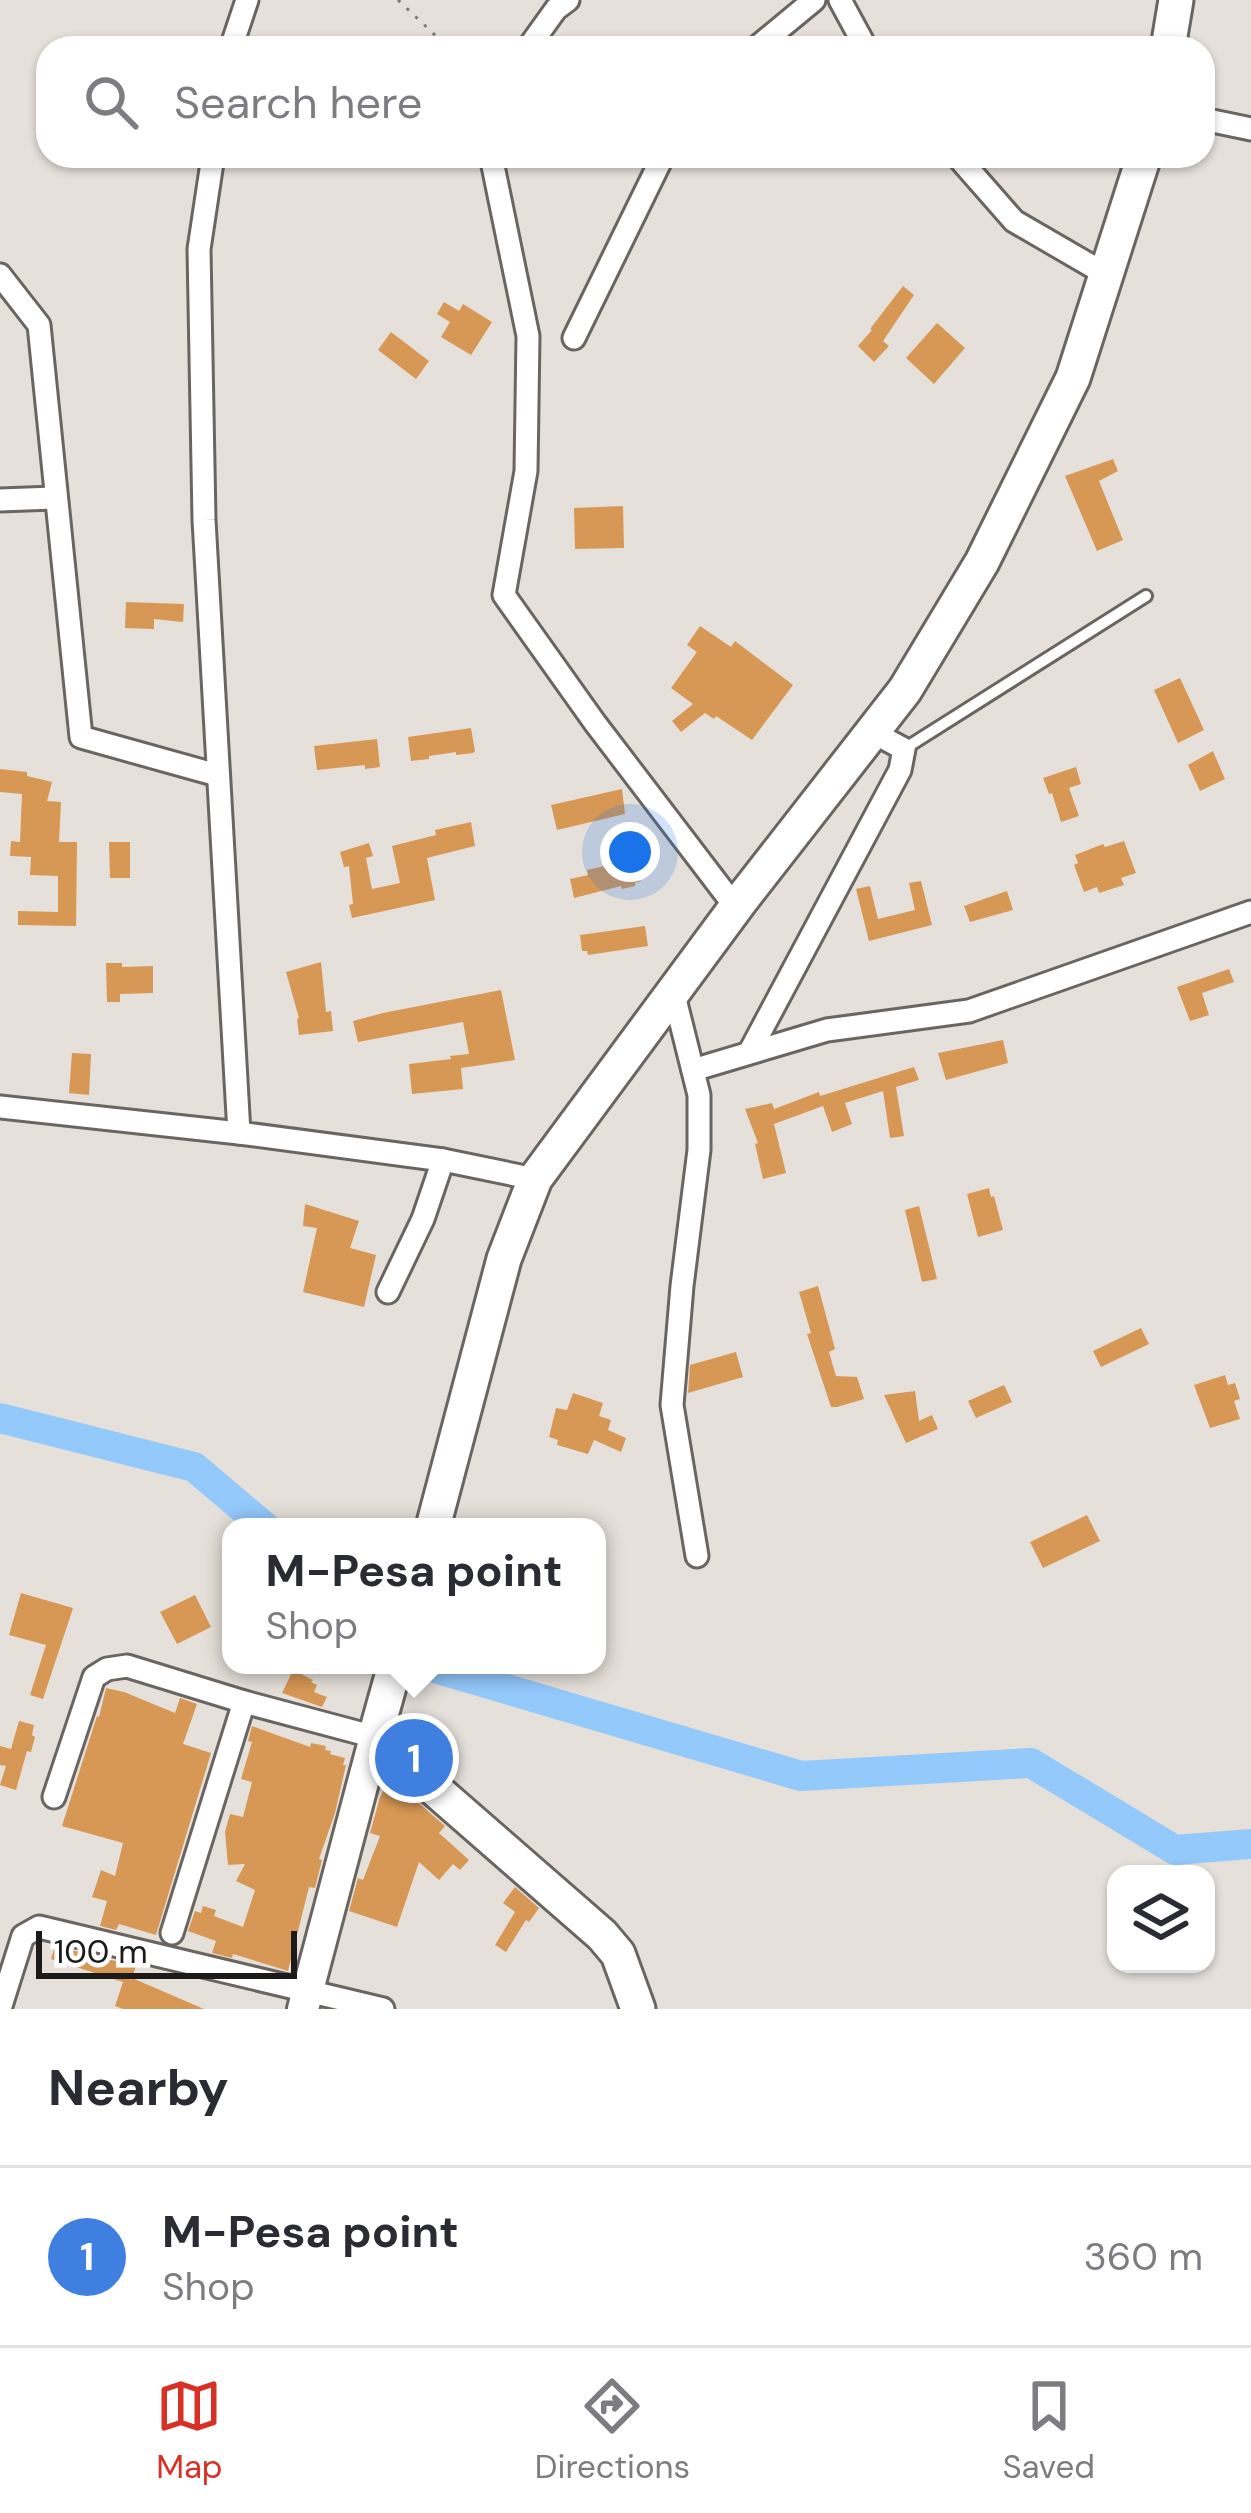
<!DOCTYPE html>
<style>
:root{--surface:#fff;--page:#f2f2f3;--text:#2b2b33;--muted:#7c7c81;--line:#e1e1e2;--accent:#d93025}
body{margin:0;font-family:"DM Sans",sans-serif;background:var(--page);color:var(--text)}
.controls{position:absolute;right:36px;bottom:36px;display:grid;overflow:hidden;border-radius:24px;box-shadow:0 3px 9px #0004}
.controls button{width:108px;height:108px;display:grid;place-items:center;padding:0;border:0;border-bottom:3px solid var(--line);background:var(--surface);color:var(--text);font:60px sans-serif}
.scale{position:absolute;left:36px;bottom:30px;width:261px;box-sizing:border-box;padding-left:12px;border:6px solid #1d1b19;border-top:0;font-size:33px;line-height:42px;white-space:nowrap;color:#1d1b19;-webkit-text-stroke:9px #fff;paint-order:stroke}
.you{position:absolute;left:630px;top:852px;width:42px;height:42px;margin:-30px;border:9px solid #fff;border-radius:50%;background:#1a73e8;box-shadow:0 0 0 18px #1a73e833}
.badge{display:grid;place-items:center;width:78px;height:78px;border-radius:50%;background:var(--accent);color:#fff;font-size:39px;font-weight:700}
.pin{position:absolute;translate:-50% -50%;border:6px solid #fff;box-shadow:0 3px 12px #0006}
.popup{position:absolute;left:222px;top:1518px;width:384px;height:156px;box-sizing:border-box;display:grid;place-content:center;border-radius:24px;background:var(--surface);filter:drop-shadow(0 3px 9px #0005);font-size:39px;white-space:nowrap;color:var(--muted)}
.popup b{font-size:45px;color:var(--text)}
.popup::after{content:'';position:absolute;left:50%;top:100%;margin-left:-24px;border:24px solid transparent;border-top-color:var(--surface)}
.list{margin:0;padding:0;list-style:none}
h2{display:flex;justify-content:space-between;align-items:center;height:156px;margin:0;padding:0 48px;font-size:51px}
h2 small{font-size:39px;font-weight:400;color:var(--muted)}
.list li{display:grid;grid-template-columns:78px 1fr auto;gap:36px;align-items:center;box-sizing:border-box;height:180px;padding:0 48px;border-top:3px solid var(--line)}
.list b{display:block;font-size:45px;white-space:nowrap}
.list p{margin:0;font-size:39px;white-space:nowrap;color:var(--muted)}
.list em{font-size:39px;font-style:normal;color:var(--muted)}
.icon{flex:none;width:66px;height:66px;fill:none;stroke:currentColor;stroke-width:2;stroke-linecap:round;stroke-linejoin:round}
.map{position:relative;flex:none;width:1251px;height:2009px;overflow:hidden}
.search{position:absolute;background:var(--surface);box-shadow:0 3px 9px #0004;left:36px;right:36px;top:36px;height:132px;display:flex;align-items:center;gap:30px;box-sizing:border-box;padding:0 42px;border-radius:36px;color:var(--muted);font-size:45px}
.sheet{height:336px;background:var(--surface)}
nav{display:flex;justify-content:space-around;align-items:center;box-sizing:border-box;height:168px;border-top:3px solid var(--line);background:var(--surface);font-size:33px;color:var(--muted)}
nav a{display:grid;justify-items:center;gap:6px}
nav .on{color:var(--accent)}
.map>svg:first-child{display:block}
.lines{fill:none;stroke-linecap:round;stroke-linejoin:round}
.river{stroke:#94c9fc;stroke-width:30}
.building{fill:#d89855}
.lane-casing{stroke:#6a6560;stroke-width:16}
.street-casing{stroke:#6a6560;stroke-width:27}
.secondary-casing{stroke:#6a6560;stroke-width:36}
.primary-casing{stroke:#6a6560;stroke-width:39}
.path{stroke:#7c7874;stroke-width:3;stroke-dasharray:3 9;stroke-linecap:butt}
.lane{stroke:#fff;stroke-width:10}
.street{stroke:#fff;stroke-width:21}
.secondary{stroke:#fff;stroke-width:30}
.primary{stroke:#fff;stroke-width:33}
</style>
<div class="map">
<svg width="1251" height="2009" viewBox="0 0 1251 2009">
<rect width="100%" height="100%" fill="#e6e0da"/>
<g class="lines">
<!-- river -->
<g class="river">
<path d="M 0,1418 L 194,1467 L 265,1527"/>
<path d="M 425,1665 L 801,1776 L 1031,1763 L 1175,1850 L 1251,1844"/>
</g>
</g>
<!-- building -->
<g class="building">
<path d="M 903,286 L 914,295 L 883,341 L 889,346 L 874,362 L 858,346 L 872,330 L 870,329 Z"/>
<path d="M 444,302 L 459,311 L 463,304 L 492,322 L 471,355 L 441,337 L 450,322 L 437,314 Z"/>
<path d="M 937,323 L 965,348 L 934,384 L 906,358 Z"/>
<path d="M 391,332 L 429,361 L 416,379 L 378,350 Z"/>
<path d="M 1113,459 L 1118,471 L 1099,481 L 1123,540 L 1097,551 L 1065,476 Z"/>
<path d="M 623,506 L 624,548 L 575,549 L 574,508 Z"/>
<path d="M 126,602 L 184,604 L 183,622 L 154,619 L 154,629 L 125,628 Z"/>
<path d="M 700,626 L 731,647 L 735,641 L 793,685 L 752,740 L 716,716 L 714,719 L 705,713 L 681,732 L 672,721 L 693,704 L 671,688 L 697,652 L 687,645 Z"/>
<path d="M 1180,678 L 1204,730 L 1178,743 L 1154,690 Z"/>
<path d="M 471,728 L 475,751 L 473,753 L 456,755 L 456,752 L 429,756 L 429,759 L 411,761 L 408,737 Z"/>
<path d="M 377,739 L 380,767 L 365,769 L 365,765 L 317,770 L 314,746 Z"/>
<path d="M 1213,751 L 1225,779 L 1200,791 L 1188,765 Z"/>
<path d="M 1076,767 L 1081,784 L 1069,788 L 1079,816 L 1061,822 L 1052,793 L 1049,794 L 1043,778 Z"/>
<path d="M 0,769 L 27,772 L 27,776 L 52,782 L 47,801 L 61,802 L 59,842 L 77,842 L 76,926 L 18,925 L 18,911 L 58,912 L 58,876 L 30,875 L 31,857 L 10,856 L 11,841 L 20,842 L 22,794 L 0,792 Z"/>
<path d="M 622,789 L 625,814 L 557,830 L 551,805 Z"/>
<path d="M 471,822 L 475,846 L 427,858 L 435,900 L 352,918 L 349,905 L 353,904 L 349,866 L 344,867 L 340,852 L 369,843 L 373,856 L 366,858 L 372,889 L 400,883 L 392,846 L 436,835 L 435,830 Z"/>
<path d="M 1124,841 L 1136,873 L 1121,878 L 1124,885 L 1099,893 L 1097,887 L 1084,892 L 1074,865 L 1078,863 L 1075,855 L 1103,844 L 1105,847 Z"/>
<path d="M 109,842 L 130,842 L 130,878 L 110,878 Z"/>
<path d="M 631,860 L 633,869 L 638,868 L 641,881 L 635,883 L 635,886 L 622,889 L 621,886 L 574,898 L 570,879 L 588,875 L 587,870 Z"/>
<path d="M 921,881 L 932,925 L 869,941 L 856,889 L 870,886 L 878,919 L 915,910 L 909,883 Z"/>
<path d="M 1007,891 L 1013,910 L 970,922 L 964,906 Z"/>
<path d="M 645,926 L 648,946 L 588,955 L 587,951 L 582,951 L 580,935 Z"/>
<path d="M 321,962 L 326,1012 L 331,1011 L 333,1031 L 299,1035 L 297,1019 L 299,1018 L 286,972 Z"/>
<path d="M 106,963 L 122,963 L 122,967 L 153,966 L 153,993 L 120,994 L 120,1002 L 107,1002 Z"/>
<path d="M 1229,969 L 1234,982 L 1202,993 L 1209,1015 L 1190,1021 L 1177,987 Z"/>
<path d="M 501,990 L 515,1060 L 461,1068 L 463,1089 L 412,1094 L 409,1064 L 451,1059 L 450,1056 L 469,1054 L 463,1022 L 358,1042 L 353,1021 L 383,1013 Z"/>
<path d="M 1003,1040 L 1008,1063 L 946,1080 L 938,1053 Z"/>
<path d="M 72,1053 L 91,1054 L 89,1095 L 69,1093 Z"/>
<path d="M 914,1067 L 919,1080 L 896,1087 L 904,1136 L 890,1138 L 883,1091 L 845,1103 L 852,1124 L 832,1132 L 823,1106 L 774,1124 L 786,1173 L 763,1179 L 755,1144 L 758,1143 L 745,1109 L 772,1103 L 774,1109 L 819,1092 L 820,1096 Z"/>
<path d="M 989,1188 L 991,1197 L 994,1196 L 1003,1230 L 978,1237 L 967,1194 Z"/>
<path d="M 305,1204 L 359,1221 L 350,1248 L 376,1255 L 364,1307 L 303,1292 L 317,1228 L 303,1226 Z"/>
<path d="M 919,1206 L 937,1279 L 922,1282 L 905,1210 Z"/>
<path d="M 818,1286 L 835,1349 L 829,1352 L 836,1376 L 857,1377 L 864,1399 L 837,1407 L 831,1407 L 807,1334 L 811,1333 L 799,1292 Z"/>
<path d="M 1141,1328 L 1149,1344 L 1101,1367 L 1093,1351 Z"/>
<path d="M 736,1352 L 743,1377 L 688,1393 L 690,1365 Z"/>
<path d="M 1225,1375 L 1228,1385 L 1235,1383 L 1240,1399 L 1234,1401 L 1240,1419 L 1210,1428 L 1194,1385 Z"/>
<path d="M 1004,1385 L 1012,1402 L 976,1418 L 968,1401 Z"/>
<path d="M 915,1391 L 919,1421 L 932,1415 L 938,1429 L 906,1443 L 884,1395 Z"/>
<path d="M 573,1393 L 603,1403 L 599,1416 L 611,1420 L 608,1430 L 626,1438 L 621,1452 L 594,1440 L 588,1454 L 557,1445 L 558,1440 L 549,1437 L 556,1408 L 567,1410 Z"/>
<path d="M 1087,1515 L 1100,1541 L 1043,1568 L 1030,1542 Z"/>
<path d="M 21,1593 L 73,1608 L 43,1699 L 30,1695 L 46,1645 L 9,1635 Z"/>
<path d="M 195,1595 L 211,1627 L 177,1644 L 160,1612 Z"/>
<path d="M 293,1670 L 313,1680 L 311,1682 L 317,1685 L 314,1692 L 327,1697 L 322,1707 L 282,1693 Z"/>
<path d="M 106,1688 L 124,1692 L 175,1713 L 180,1698 L 197,1704 L 183,1744 L 211,1753 L 156,1935 L 119,1924 L 116,1930 L 100,1926 L 107,1901 L 92,1897 L 101,1870 L 115,1876 L 123,1843 L 62,1826 L 97,1716 L 99,1717 Z"/>
<path d="M 19,1721 L 34,1725 L 32,1735 L 35,1737 L 31,1752 L 27,1751 L 16,1790 L 0,1785 L 6,1766 L 0,1765 L 0,1746 L 11,1749 Z"/>
<path d="M 252,1726 L 310,1747 L 311,1743 L 326,1746 L 325,1750 L 331,1751 L 330,1754 L 345,1758 L 343,1765 L 346,1765 L 335,1813 L 319,1859 L 322,1860 L 315,1888 L 309,1887 L 288,1971 L 233,1954 L 232,1958 L 212,1953 L 216,1941 L 188,1931 L 195,1911 L 201,1913 L 203,1906 L 216,1910 L 214,1916 L 243,1927 L 255,1890 L 236,1881 L 245,1864 L 228,1865 L 225,1832 L 230,1814 L 243,1817 L 252,1782 L 241,1779 L 252,1742 L 248,1741 Z"/>
<path d="M 391,1779 L 445,1826 L 439,1833 L 469,1860 L 460,1870 L 453,1864 L 439,1880 L 419,1862 L 397,1927 L 349,1911 L 358,1878 L 363,1880 L 380,1836 L 370,1833 L 380,1797 Z"/>
<path d="M 515,1887 L 539,1908 L 529,1922 L 526,1920 L 506,1952 L 495,1945 L 515,1912 L 503,1903 Z"/>
<path d="M 55,1946 L 136,1966 L 132,1978 L 204,2009 L 123,2009 L 115,2006 L 123,1982 L 51,1959 Z"/>
</g>
<g class="lines">
<!-- lane casing -->
<g class="lane-casing">
<path id="lane" d="M 904,749 L 1146,596"/>
</g>
<!-- street casing -->
<g class="street-casing">
<g id="street">
<path d="M 840,0 L 866,48"/>
<path d="M 231,48 L 247,0"/>
<path d="M 528,48 L 556,9 L 568,0"/>
<path d="M 756,48 L 814,0"/>
<path d="M 1203,119 L 1251,129"/>
<path d="M 213,156 L 199,249 L 204,520 L 239,1133"/>
<path d="M 491,156 L 528,336 L 526,471 L 504,595 L 595,723 L 727,896 L 742,899"/>
<path d="M 957,156 L 1014,221 L 1107,275"/>
<path d="M 0,275 L 39,325 L 81,737 L 217,775"/>
<path d="M 574,338 L 663,156"/>
<path d="M 0,500 L 54,498"/>
<path d="M 673,991 L 699,1095 L 699,1150 L 682,1286 L 672,1405 L 697,1556"/>
<path d="M 749,1053 L 900,770 L 904,749 L 872,732"/>
<path d="M 693,1070 L 827,1030 L 969,1011 L 1251,912"/>
<path d="M 0,1107 L 239,1133 L 443,1160 L 535,1179"/>
<path d="M 388,1292 L 423,1219 L 443,1160"/>
<path d="M 54,1797 L 94,1677 L 107,1669 L 127,1666 L 244,1702 L 375,1737"/>
<path d="M 172,1933 L 244,1702"/>
<path d="M 0,2009 L 23,1936 L 39,1927 L 383,2009"/>
</g>
</g>
<!-- secondary casing -->
<g class="secondary-casing">
<path id="secondary" d="M 303,2009 L 375,1737"/>
</g>
<!-- primary casing -->
<g class="primary-casing">
<g id="primary">
<path d="M 1168,48 L 1176,0"/>
<path d="M 433,1527 L 504,1259 L 535,1179 L 742,899 L 905,690 L 982,562 L 1073,378 L 1144,156"/>
<path d="M 395,1665 L 375,1737 L 602,1935 L 618,1954 L 638,2009"/>
</g>
</g>
<!-- path -->
<path class="path" d="M 398,0 L 436,36 L 443,48"/>
<!-- lane -->
<use href="#lane" class="lane"/>
<!-- street -->
<use href="#street" class="street"/>
<!-- secondary -->
<use href="#secondary" class="secondary"/>
<!-- primary -->
<use href="#primary" class="primary"/>
</g>
</svg>
<div class="controls">
<button><svg class="icon" aria-label="layers" viewBox="0 0 24 24"><path d="M12 4l9 5-9 5-9-5zM3 14l9 5 9-5"/></svg></button>
</div>
<div class="scale">100 m</div>
<div class="you"></div>
<div class="pin badge" style="left:414px;top:1758px;background:#3f7fe0">1</div>
<div class="popup"><b>M-Pesa point</b>Shop</div>
<div class="search"><svg class="icon" aria-label="search" viewBox="0 0 24 24"><circle cx="10" cy="10" r="6"/><path d="M15 15l6 6"/></svg>Search here</div>
</div>
<section class="sheet">
<h2>Nearby<small></small></h2>
<ul class="list">
<li><span class="badge" style="background:#3f7fe0">1</span><div><b>M-Pesa point</b><p>Shop</p></div><em>360 m</em></li>
</ul>
</section>
<nav>
<a class="on"><svg class="icon" aria-label="map" viewBox="0 0 24 24"><path d="M3 6l6-2 6 2 6-2v14l-6 2-6-2-6 2zM9 4v14M15 6v14"/></svg>Map</a>
<a><svg class="icon" aria-label="directions" viewBox="0 0 24 24"><path d="M12 3l9 9-9 9-9-9zM9 14v-3h6M13 9l2 2-2 2"/></svg>Directions</a>
<a><svg class="icon" aria-label="saved" viewBox="0 0 24 24"><path d="M7 4h10v16l-5-4-5 4z"/></svg>Saved</a>
</nav>
